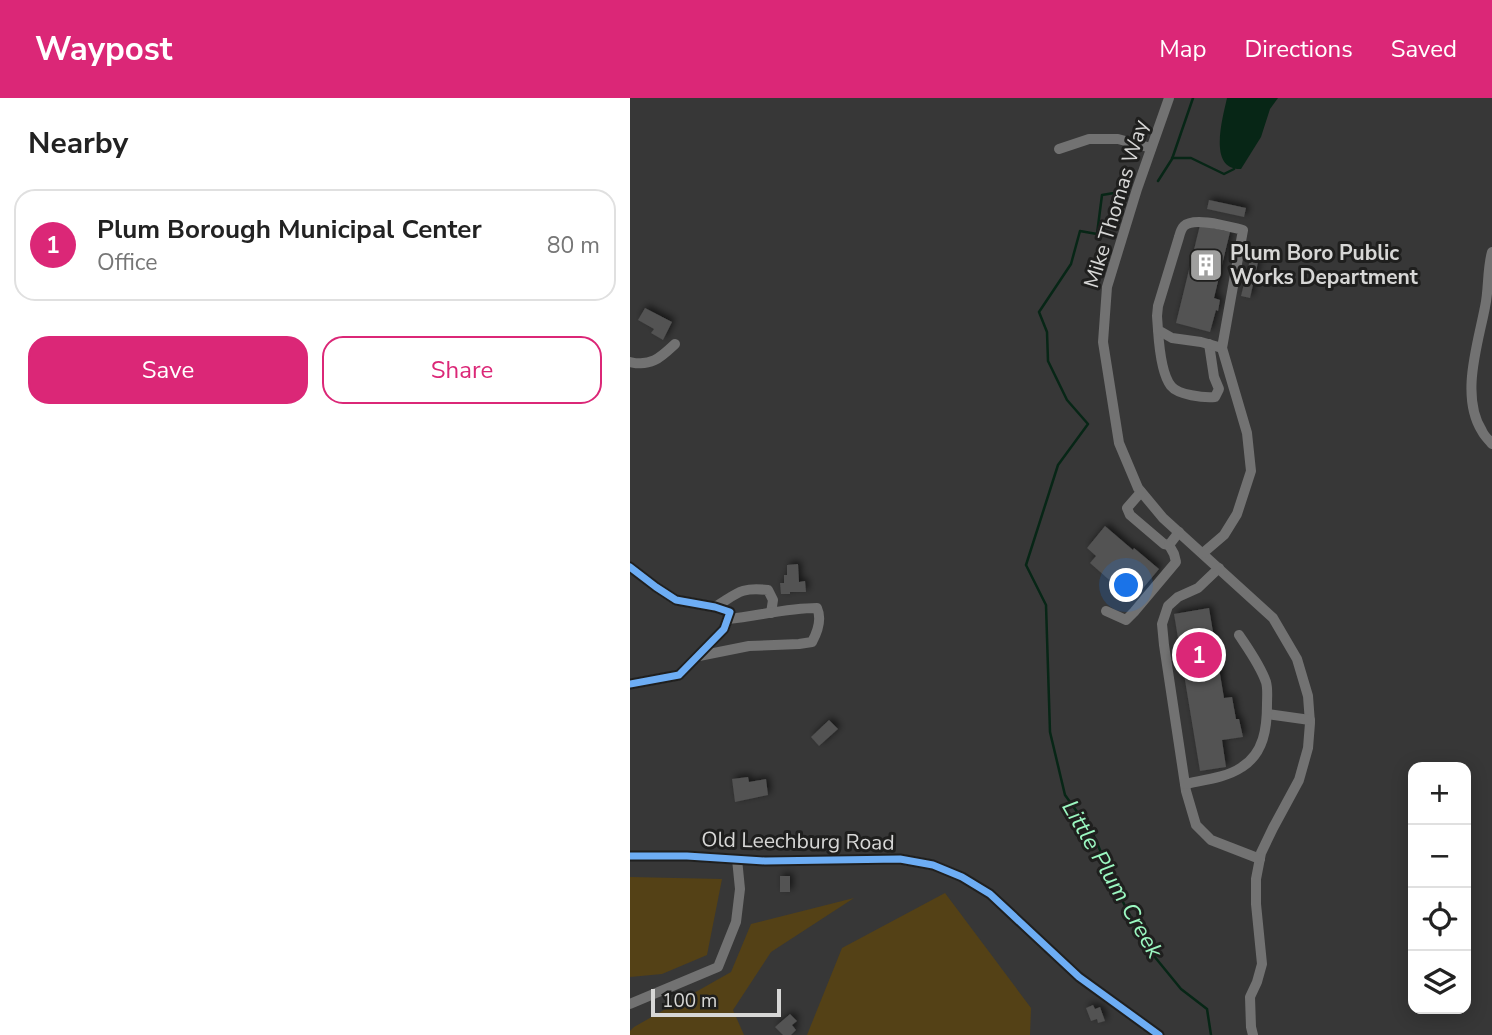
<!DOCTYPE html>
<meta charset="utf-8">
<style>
:root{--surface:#fff;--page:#f2f2f2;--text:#222;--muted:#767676;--line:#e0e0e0;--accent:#db2777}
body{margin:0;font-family:"Nunito Sans",sans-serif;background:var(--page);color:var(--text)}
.controls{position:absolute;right:21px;bottom:21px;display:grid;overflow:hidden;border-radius:14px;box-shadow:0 4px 18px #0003}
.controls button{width:63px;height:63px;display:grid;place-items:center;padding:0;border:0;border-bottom:2px solid var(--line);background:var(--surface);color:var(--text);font:35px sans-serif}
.scale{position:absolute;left:21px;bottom:18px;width:130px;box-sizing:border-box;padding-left:7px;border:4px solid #d7d7d6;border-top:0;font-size:19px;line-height:24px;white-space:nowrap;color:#d7d7d6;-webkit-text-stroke:5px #1f1f1e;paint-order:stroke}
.you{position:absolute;left:497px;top:488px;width:24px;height:24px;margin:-18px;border:5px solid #fff;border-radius:50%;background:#1a73e8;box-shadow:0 0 0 10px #1a73e833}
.badge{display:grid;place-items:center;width:46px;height:46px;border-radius:50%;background:var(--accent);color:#fff;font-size:23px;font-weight:700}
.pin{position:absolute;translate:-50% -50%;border:4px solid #fff;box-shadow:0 2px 7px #0006}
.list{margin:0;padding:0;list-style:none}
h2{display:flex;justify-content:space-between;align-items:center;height:91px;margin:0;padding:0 28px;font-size:30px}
h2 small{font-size:23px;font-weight:400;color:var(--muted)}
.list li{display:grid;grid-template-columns:46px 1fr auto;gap:21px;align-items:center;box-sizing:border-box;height:112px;margin:0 14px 14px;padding:0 14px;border:2px solid var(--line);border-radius:21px}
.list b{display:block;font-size:26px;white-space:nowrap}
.list p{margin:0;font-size:23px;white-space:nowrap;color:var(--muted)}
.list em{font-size:23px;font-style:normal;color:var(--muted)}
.actions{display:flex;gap:14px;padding:21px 28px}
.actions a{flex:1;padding:16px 0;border:2px solid var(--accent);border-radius:21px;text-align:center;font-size:24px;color:var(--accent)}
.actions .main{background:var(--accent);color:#fff}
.icon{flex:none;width:38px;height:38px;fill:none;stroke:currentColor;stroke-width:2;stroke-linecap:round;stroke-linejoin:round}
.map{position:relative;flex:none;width:862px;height:937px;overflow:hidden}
header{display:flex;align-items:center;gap:42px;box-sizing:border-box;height:98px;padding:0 35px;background:var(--accent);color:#fff}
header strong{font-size:33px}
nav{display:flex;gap:38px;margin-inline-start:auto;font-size:24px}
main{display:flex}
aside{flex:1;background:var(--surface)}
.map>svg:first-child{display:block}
.green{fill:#544116}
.water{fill:#072616}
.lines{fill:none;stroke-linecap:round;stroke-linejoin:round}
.stream{stroke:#072616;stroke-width:2.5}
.building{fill:#525252;filter:url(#shadow)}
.minor{stroke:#727272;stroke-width:10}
.cycleway-casing{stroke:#1f1f1e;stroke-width:11}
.cycleway{stroke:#6dadf4;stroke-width:7}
.labels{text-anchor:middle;stroke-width:6;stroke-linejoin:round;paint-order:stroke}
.street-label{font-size:21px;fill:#d7d7d6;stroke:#1f1f1e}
.poi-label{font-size:21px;font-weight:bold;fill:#d7d7d6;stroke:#1f1f1e;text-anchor:start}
.water-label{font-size:23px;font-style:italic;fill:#9bf8c1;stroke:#1f1f1e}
</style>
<header>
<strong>Waypost</strong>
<nav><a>Map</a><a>Directions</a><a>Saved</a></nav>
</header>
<main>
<aside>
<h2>Nearby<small></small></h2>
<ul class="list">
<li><span class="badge">1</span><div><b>Plum Borough Municipal Center</b><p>Office</p></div><em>80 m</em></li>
</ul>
<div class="actions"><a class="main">Save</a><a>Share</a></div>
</aside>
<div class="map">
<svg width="862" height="937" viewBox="0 0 862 937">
<defs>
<filter id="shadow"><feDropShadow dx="3" dy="-3" stdDeviation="3.5" flood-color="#0009"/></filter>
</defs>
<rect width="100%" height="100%" fill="#373737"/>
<!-- green -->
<g class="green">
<path d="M 0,779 L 92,781 L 77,857 L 32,876 L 0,879 Z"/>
<path d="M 315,795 L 401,910 L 400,937 L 177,937 L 212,850 Z"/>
<path d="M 224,800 L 141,854 L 103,912 L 114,937 L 0,937 L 0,933 L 4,929 L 101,874 L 121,826 Z"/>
</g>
<!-- water -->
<path class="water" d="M 597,0 L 648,0 L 640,11 L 631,39 L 611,71 C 577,72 593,19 597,0 Z"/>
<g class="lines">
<!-- stream -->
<g class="stream">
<path d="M 542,60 L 561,60 L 594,76 L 604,71"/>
<path d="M 528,83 L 542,61 L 563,0"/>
<path d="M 484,95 L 472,97 L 467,136 L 450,133 L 441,166 L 409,214 L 417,234 L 418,263 L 437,302 L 458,326 L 428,367 L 396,467 L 416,507 L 420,634 L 435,697 L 463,736 L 491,800 L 515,847 L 551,891 L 577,911 L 581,937"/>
</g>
</g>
<!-- building -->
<g class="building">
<path d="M 579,102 L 616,110 L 614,119 L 577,111 Z"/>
<path d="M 570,127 L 600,134 L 584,200 L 590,202 L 588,213 L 586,212 L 580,234 L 546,225 Z"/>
<path d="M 620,162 L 628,164 L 620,200 L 611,198 Z"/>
<path d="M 15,210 L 42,224 L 33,242 L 21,235 L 24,231 L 8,222 Z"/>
<path d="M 475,428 L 503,452 L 504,450 L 529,471 L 509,495 L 500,488 L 494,495 L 460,465 L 466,458 L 457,450 Z"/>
<path d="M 168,466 L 169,484 L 175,483 L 176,494 L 160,494 L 160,496 L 151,496 L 150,485 L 154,485 L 154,477 L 157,477 L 157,467 Z"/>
<path d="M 579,510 L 594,600 L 602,599 L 606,621 L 609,621 L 613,639 L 592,642 L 596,669 L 570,673 L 544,516 Z"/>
<path d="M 199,622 L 208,631 L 189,648 L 181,639 Z"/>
<path d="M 118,679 L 119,684 L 136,681 L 138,697 L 105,704 L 102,681 Z"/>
<rect x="150" y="778" width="10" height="16"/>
<path d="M 463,907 L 465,911 L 470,909 L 475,923 L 468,925 L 467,921 L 461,923 L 456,910 Z"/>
<path d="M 160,916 L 167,923 L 162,927 L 166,932 L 161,937 L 153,937 L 145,929 Z"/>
</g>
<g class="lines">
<!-- minor -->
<g class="minor">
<path d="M 539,0 L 507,91 L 477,189 L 473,244 L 489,345 L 508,390 L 533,420 L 643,520 L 667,561 L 678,598 L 680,625 L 678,650 L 669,682 L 643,730 L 631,755 L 626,781 L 626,806 L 632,866 L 627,884 L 620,899 L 621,929 L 623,937"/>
<path d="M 429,51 L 459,41 L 488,41 L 521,50"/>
<path d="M 862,154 C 857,172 859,191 855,209 C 848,246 830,298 852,333 C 854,338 859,342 862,346"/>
<path d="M 528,232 C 529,247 532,277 541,288 C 548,297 574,300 585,299 L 589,291 L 584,279 L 579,246"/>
<path d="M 0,264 C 21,269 30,260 45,246"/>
<path d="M 511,394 L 497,410 L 500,417 L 534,446 L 539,447 L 549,434"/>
<path d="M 573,455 L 594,437 L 607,416 L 621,373 L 617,335 L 592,250 L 613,132 C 600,129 564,118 554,128 C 551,131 550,135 549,139 L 528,208 L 527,218 L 528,232 L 542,240 L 571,244 L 592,250"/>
<path d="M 0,469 L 26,489 L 46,502 L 85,509 L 100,514 L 94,531 L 49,577 L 0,586"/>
<path d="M 589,470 L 568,490 L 548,499 L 538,508 L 532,526 L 534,547 L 556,693 L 566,727 L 581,742 L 630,761"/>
<path d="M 85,509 C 108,495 110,489 138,492 L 143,502 L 141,515"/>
<path d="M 476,513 L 496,522 L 504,514 L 546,464 L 544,456 L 539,447"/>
<path d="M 69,558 L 119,548 L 169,546 L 182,544 C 188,533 192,521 187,510 C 157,510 128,518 98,521"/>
<path d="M 637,616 L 680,622"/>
<path d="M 555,686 C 573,682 596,680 612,669 C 634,655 637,630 637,606 C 637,599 638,591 636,584 C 630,567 619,552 609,537"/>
<path d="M 0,758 L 57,758 L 135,763 L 270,761 L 303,767 L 332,779 L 360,796 L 449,879 L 529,937"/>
<path d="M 0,906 L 88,869 L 106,824 L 110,791 L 107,761"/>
</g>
<!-- cycleway casing -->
<g class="cycleway-casing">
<g id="cycleway">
<path d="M 0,469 L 26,489 L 46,502 L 85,509 L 100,514 L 94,531 L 49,577 L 0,586"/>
<path d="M 0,758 L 57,758 L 135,763 L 270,761 L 303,767 L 332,779 L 360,796 L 449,879 L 529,937"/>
</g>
</g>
<!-- cycleway -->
<use href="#cycleway" class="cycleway"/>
</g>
<!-- icons -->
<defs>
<g id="building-square" transform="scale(1.75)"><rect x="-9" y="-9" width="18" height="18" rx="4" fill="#9f9f9e" stroke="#1f1f1e"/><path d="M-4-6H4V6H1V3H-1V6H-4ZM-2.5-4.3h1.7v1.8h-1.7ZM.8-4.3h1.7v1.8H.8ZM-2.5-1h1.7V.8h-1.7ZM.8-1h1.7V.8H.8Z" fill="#fff"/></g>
</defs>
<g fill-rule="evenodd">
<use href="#building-square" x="576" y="167"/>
</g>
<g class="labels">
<!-- street labels -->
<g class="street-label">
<text transform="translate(486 106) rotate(-73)" y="7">Mike Thomas Way</text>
<text transform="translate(168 743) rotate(1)" y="7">Old Leechburg Road</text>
</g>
<!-- poi labels -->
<g class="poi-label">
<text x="600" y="162">Plum Boro Public<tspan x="600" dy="24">Works Department</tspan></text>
</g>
<!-- water labels -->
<g class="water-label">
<text transform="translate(483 781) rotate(60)" y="8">Little Plum Creek</text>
</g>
</g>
</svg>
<div class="controls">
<button>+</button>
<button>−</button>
<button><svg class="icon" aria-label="locate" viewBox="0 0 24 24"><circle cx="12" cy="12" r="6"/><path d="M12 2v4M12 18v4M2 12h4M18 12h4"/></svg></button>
<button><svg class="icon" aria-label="layers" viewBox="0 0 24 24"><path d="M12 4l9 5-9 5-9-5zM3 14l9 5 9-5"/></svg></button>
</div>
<div class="scale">100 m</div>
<div class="you"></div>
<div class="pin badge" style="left:569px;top:557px">1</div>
</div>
</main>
